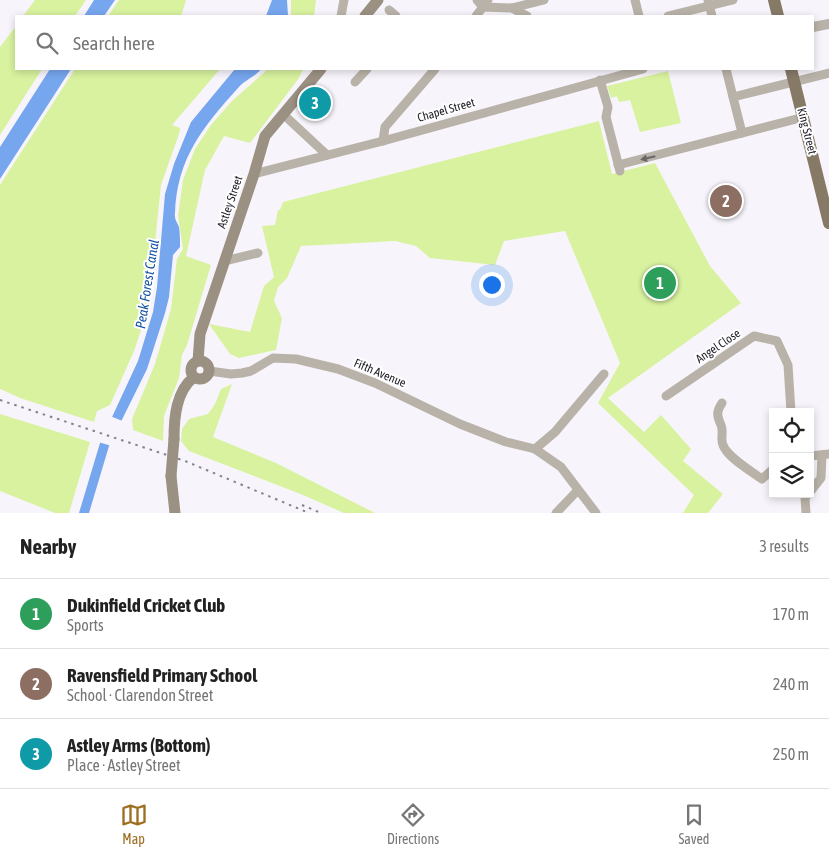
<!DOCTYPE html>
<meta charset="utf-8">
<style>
:root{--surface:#fff;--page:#f6f6f6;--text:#222;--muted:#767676;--line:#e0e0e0;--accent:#9d6d20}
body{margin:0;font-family:"Asap Condensed",sans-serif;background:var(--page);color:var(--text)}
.controls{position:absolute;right:15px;bottom:15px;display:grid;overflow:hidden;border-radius:0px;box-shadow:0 2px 8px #0003}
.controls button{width:45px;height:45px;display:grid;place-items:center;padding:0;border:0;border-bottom:1px solid var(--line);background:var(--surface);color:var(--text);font:25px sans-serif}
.you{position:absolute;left:491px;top:284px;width:18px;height:18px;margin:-12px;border:4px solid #fff;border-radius:50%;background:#1a73e8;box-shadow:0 0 0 8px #1a73e833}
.badge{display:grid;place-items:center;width:32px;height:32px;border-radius:50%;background:var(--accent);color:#fff;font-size:16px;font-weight:700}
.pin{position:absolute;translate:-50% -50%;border:2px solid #fff;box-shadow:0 1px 5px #0006}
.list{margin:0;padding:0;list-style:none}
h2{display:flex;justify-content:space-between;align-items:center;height:65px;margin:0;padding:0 20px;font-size:21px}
h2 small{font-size:16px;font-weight:400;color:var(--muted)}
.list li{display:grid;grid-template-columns:32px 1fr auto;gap:15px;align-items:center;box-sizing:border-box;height:70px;padding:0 20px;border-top:1px solid var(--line)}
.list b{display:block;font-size:19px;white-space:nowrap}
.list p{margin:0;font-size:16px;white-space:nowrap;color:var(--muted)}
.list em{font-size:16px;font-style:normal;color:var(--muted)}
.icon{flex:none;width:28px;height:28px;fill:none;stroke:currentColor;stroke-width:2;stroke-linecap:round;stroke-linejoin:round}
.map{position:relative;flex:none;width:829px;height:513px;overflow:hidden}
.search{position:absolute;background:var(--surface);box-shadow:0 2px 8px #0003;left:15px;right:15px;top:15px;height:55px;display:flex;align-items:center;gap:12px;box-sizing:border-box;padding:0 18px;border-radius:0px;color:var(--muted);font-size:19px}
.sheet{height:275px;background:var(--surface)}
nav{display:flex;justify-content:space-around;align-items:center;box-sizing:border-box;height:70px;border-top:1px solid var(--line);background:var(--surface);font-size:14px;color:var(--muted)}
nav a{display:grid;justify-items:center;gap:2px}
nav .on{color:var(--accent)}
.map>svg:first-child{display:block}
.green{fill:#d8f29f}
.water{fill:#76a6ed}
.pier{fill:#f7f5fb}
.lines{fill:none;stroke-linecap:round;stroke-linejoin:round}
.minor{stroke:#b9b2a8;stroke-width:9}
.tertiary{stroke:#b9b2a8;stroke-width:10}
.secondary{stroke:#9b9182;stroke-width:11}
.primary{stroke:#867a67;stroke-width:12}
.rail{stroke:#84828a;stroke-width:2;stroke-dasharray:2.5 5;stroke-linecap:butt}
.secondary-bridge{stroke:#9b9182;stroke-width:11}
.oneway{fill:#6c6666}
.labels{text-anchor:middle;stroke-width:4;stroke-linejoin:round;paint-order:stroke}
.street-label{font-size:12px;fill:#1e1b25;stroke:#fff}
.water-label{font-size:14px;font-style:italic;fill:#1451a4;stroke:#fff}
</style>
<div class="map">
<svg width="829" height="513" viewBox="0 0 829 513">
<rect width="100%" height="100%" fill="#f7f5fb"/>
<!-- green -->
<g class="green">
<path d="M 35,0 L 86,0 L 75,16 L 23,16 Z"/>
<path d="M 119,0 L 186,0 L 181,16 L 108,16 Z"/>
<path d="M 291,0 L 316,0 L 314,16 L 291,16 Z"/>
<path d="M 16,26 L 16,69 L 42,69 L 0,135 L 0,47 Z"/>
<path d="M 75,69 L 220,69 L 172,125 L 180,128 L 180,131 L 161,185 L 148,309 L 134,351 L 110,405 L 97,411 L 94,422 L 20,398 L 0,389 L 0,185 Z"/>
<path d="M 268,69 L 303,69 L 299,78 L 250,143 L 224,136 L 205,170 L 186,256 L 211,265 L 187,345 L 182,355 L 179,378 L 164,416 L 163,441 L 133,430 L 132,419 L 155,364 L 171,309 L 177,259 L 183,249 L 178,216 L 183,180 L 195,149 L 211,125 L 232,101 Z"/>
<path d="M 668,71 L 681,123 L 640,132 L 630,100 L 619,102 L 617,96 L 611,98 L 607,86 Z"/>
<path d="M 599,121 L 612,174 L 655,163 L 710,266 L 741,303 L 608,398 L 644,432 L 661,415 L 691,449 L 683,461 L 723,494 L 708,513 L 683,513 L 694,495 L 598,403 L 620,363 L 565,231 L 504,241 L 495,265 L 430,258 L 416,246 L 395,241 L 301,246 L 287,278 L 278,287 L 274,301 L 282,318 L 276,350 L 239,358 L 230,354 L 209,324 L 250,332 L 264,286 L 274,277 L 262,226 L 275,225 L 278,210 L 280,210 L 283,202 Z"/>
<path d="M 232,384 L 213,437 L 276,463 L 375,513 L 344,513 L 303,495 L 189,451 L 181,441 L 182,429 L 189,419 L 208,414 L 215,404 L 221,389 Z"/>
<path d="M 0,414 L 90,442 L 69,513 L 55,513 L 0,491 Z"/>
</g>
<!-- water -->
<g class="water">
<path d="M 94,0 L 115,0 L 104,16 L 84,16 Z"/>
<path d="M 272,0 L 287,0 L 288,16 L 266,16 Z"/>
<path d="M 50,69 L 71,69 L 0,179 L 0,147 Z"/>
<path d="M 235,69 L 261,69 C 255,77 245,80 238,88 C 203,127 177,158 175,213 C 174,219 177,222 179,227 C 180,233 180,241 180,247 L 173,255 L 169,297 L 165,313 L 147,369 L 109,446 L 89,513 L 79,513 L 100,443 L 138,361 L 153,312 L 157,287 L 165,194 L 174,164 L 191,122 Z"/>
</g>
<!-- pier -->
<path class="pier" d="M 110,416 L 125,422 L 112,446 L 98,442 Z"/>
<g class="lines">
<!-- minor -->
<g class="minor">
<path d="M 477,0 L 483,7 L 488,0"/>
<path d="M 635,0 L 639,16"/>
<path d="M 708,0 L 712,16"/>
<path d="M 512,8 L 527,16"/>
<path d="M 389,10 L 396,16"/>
<path d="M 341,16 L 344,0"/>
<path d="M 476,16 L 483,7 L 512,8 L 544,0"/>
<path d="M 668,16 L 733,0"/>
<path d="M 726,69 L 742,133"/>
<path d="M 600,80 L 608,107 L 606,117 L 620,171"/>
<path d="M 355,82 L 367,69"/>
<path d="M 733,97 L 829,73"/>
<path d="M 283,114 L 327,155"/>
<path d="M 383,141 L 385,127 L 435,69"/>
<path d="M 618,165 L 804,117"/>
<path d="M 254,174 L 383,141 L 643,69"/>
<path d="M 224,261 L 258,253"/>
<path d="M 209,371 L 231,374 L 242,373 L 251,371 L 273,358 L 296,359 L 338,369 L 375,383 L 460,424 L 506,442 L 535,449 L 561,467 L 596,513"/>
<path d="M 666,396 L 754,336 L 777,341 L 788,365 L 791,412"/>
<path d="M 722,403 C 716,412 717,416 721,425 C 724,431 720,439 723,445 C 727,457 751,471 762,479 L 773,469"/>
<path d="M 535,449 L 555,432 L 604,374"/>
<path d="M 810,456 L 829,454"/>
<path d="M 810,492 L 821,478 L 822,455"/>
<path d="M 556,513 L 578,490"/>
<path d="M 806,513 L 805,498 L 808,494"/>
</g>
<!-- tertiary -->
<path class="tertiary" d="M 813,27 L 829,24"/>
<!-- secondary -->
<g class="secondary">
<path d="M 365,16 L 378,0"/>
<circle cx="200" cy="370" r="9"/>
<path d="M 198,361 L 200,334 L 254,174 L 265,136 L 321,69"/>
<path d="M 174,439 C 174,418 176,391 194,377"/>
<path d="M 171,476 L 175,513"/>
</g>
<!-- primary -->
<g class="primary">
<path d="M 774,0 L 778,16"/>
<path d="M 791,69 L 829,223"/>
</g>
<!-- rail -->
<g class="rail">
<path d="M 0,400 L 185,461 L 309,513"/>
<path d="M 302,505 L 321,513"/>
</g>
<!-- secondary-bridge -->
<path class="secondary-bridge" d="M 171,476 L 174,439"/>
</g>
<!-- one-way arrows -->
<defs><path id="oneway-solid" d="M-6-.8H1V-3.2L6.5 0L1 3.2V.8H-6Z" transform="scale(1.25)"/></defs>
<use class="oneway" href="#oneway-solid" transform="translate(648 158) rotate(167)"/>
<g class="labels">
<!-- street labels -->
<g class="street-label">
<text transform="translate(446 110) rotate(-16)" y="4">Chapel Street</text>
<text transform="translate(807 131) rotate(76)" y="4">King Street</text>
<text transform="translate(230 202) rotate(-71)" y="4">Astley Street</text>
<text transform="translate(718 346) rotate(-34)" y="4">Angel Close</text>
<text transform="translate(380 373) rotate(23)" y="4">Fifth Avenue</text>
</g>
<!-- water labels -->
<g class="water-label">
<text transform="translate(147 284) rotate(-81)" y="5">Peak Forest Canal</text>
</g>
</g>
</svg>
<div class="controls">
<button><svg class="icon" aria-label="locate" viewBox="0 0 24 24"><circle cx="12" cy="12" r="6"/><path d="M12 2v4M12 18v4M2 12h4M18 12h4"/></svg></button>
<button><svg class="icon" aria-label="layers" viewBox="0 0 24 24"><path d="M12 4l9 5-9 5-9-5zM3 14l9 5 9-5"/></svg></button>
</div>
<div class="you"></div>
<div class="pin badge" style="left:660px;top:283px;background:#2e9e5b">1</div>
<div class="pin badge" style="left:726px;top:201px;background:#8d6e63">2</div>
<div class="pin badge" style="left:315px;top:103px;background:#0f9aa8">3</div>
<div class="search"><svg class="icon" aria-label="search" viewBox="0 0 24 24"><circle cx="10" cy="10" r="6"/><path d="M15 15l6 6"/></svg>Search here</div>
</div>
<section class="sheet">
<h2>Nearby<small>3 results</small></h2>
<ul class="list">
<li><span class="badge" style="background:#2e9e5b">1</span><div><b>Dukinfield Cricket Club</b><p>Sports</p></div><em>170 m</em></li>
<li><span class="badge" style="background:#8d6e63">2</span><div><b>Ravensfield Primary School</b><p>School · Clarendon Street</p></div><em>240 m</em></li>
<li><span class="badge" style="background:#0f9aa8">3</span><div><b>Astley Arms (Bottom)</b><p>Place · Astley Street</p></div><em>250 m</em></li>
</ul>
</section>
<nav>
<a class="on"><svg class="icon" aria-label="map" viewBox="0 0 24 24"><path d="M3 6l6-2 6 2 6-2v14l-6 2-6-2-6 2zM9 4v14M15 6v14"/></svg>Map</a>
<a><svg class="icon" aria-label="directions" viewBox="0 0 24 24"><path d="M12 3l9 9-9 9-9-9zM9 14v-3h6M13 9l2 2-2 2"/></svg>Directions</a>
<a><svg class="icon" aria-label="saved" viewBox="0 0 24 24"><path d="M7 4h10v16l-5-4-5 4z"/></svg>Saved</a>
</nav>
